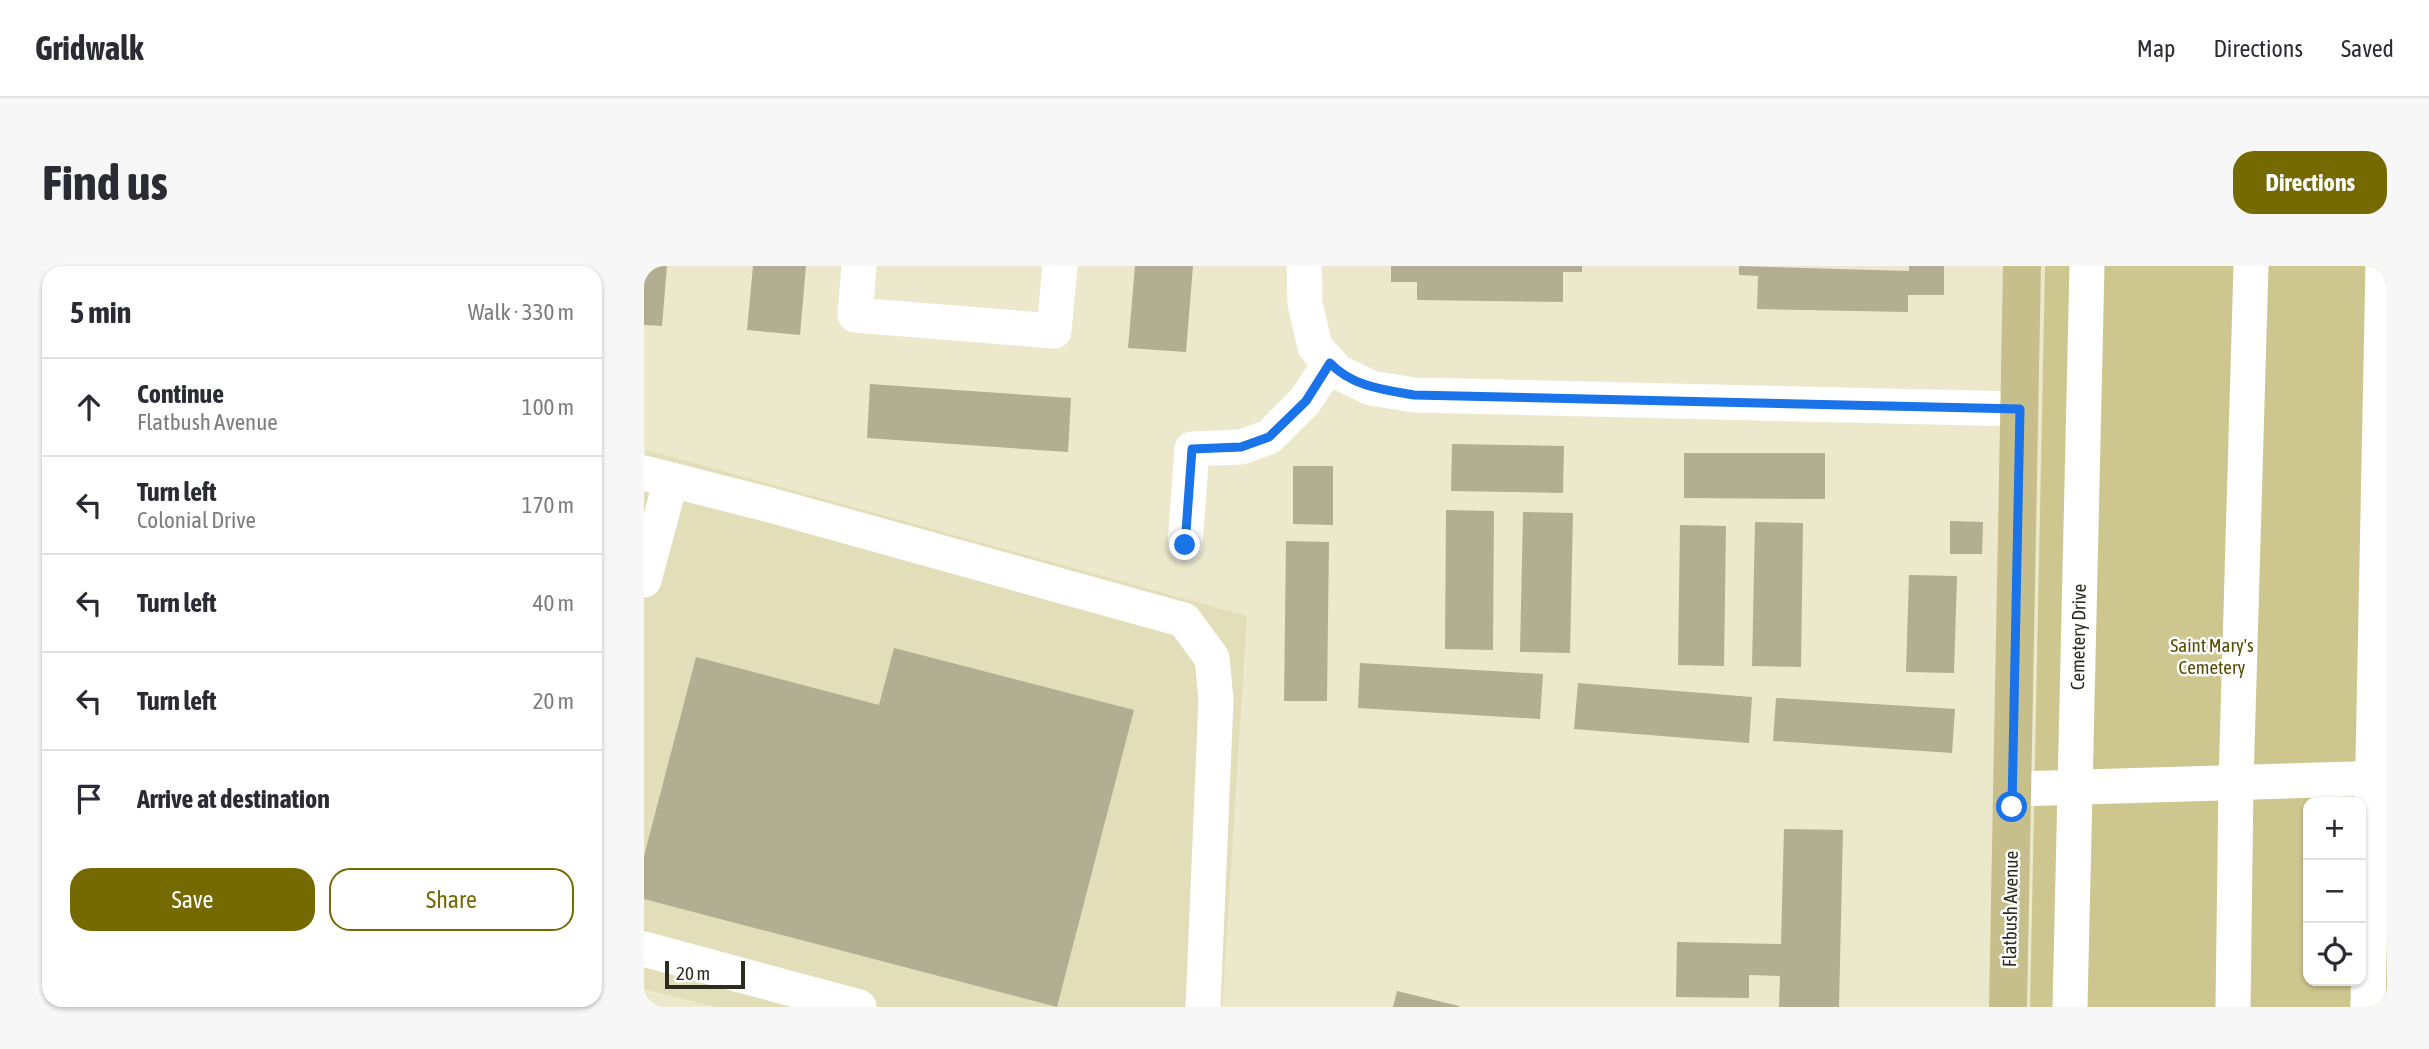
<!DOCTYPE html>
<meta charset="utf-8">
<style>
:root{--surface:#fff;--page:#f7f7f7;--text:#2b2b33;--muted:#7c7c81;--line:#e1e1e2;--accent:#756a01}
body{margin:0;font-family:"Asap Condensed",sans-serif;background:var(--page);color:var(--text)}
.controls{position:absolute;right:21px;bottom:21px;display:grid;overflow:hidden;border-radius:14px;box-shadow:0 2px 5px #0004}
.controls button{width:63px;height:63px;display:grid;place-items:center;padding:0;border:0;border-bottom:2px solid var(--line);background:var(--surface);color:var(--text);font:35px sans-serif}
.scale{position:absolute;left:21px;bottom:18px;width:80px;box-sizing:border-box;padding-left:7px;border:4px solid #2c2b20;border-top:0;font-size:19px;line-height:24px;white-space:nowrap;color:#2c2b20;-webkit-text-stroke:5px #fff;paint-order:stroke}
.stop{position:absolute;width:21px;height:21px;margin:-16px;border:5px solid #1a73e8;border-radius:50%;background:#fff}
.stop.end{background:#1a73e8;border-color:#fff;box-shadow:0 2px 7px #0008}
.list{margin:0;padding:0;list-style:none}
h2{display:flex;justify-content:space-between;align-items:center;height:91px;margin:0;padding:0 28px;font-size:30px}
h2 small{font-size:23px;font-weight:400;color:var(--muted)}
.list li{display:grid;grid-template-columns:46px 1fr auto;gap:21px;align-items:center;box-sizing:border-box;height:98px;padding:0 28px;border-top:2px solid var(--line)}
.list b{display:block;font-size:26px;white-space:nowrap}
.list p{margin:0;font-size:23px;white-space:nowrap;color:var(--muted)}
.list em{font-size:23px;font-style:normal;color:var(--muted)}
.actions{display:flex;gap:14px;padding:21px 28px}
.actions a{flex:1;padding:16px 0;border:2px solid var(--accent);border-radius:21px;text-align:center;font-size:24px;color:var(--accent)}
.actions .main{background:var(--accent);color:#fff}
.icon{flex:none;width:38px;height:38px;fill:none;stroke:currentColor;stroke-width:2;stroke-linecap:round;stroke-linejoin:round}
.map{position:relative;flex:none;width:1743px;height:741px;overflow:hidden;border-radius:21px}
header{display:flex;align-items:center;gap:42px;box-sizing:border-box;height:98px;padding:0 35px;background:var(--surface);border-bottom:2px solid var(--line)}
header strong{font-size:33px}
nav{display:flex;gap:38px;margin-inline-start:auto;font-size:24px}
.intro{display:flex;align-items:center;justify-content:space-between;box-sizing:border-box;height:168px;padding:0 42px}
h1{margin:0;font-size:49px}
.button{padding:18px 32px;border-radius:21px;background:var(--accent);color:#fff;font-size:24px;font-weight:700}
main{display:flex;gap:42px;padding:0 42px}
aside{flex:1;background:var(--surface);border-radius:21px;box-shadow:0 2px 5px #0004}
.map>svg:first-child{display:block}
.built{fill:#e2deb9}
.green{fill:#cdc78f;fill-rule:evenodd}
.building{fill:#b1ae92}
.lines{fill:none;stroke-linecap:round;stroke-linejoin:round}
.minor{stroke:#fff;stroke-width:35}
.major{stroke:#c6bf8c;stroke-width:38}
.route{stroke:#1a73e8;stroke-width:9}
.labels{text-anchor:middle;stroke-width:5;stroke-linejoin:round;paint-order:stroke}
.street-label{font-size:19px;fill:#2c2b20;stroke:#fff}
.park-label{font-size:19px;fill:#544c02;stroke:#fff}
</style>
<header>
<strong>Gridwalk</strong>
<nav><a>Map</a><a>Directions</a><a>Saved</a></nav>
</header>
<div class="intro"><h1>Find us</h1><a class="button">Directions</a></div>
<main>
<aside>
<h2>5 min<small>Walk · 330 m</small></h2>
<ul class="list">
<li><svg class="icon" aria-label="ahead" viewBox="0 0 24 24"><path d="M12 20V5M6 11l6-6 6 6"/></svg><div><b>Continue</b><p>Flatbush Avenue</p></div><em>100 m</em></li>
<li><svg class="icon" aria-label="left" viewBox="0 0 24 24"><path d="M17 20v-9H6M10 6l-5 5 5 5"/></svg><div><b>Turn left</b><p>Colonial Drive</p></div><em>170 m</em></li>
<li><svg class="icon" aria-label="left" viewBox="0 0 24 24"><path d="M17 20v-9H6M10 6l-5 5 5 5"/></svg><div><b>Turn left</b></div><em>40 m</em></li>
<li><svg class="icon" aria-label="left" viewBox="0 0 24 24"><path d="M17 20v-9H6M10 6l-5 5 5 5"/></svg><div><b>Turn left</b></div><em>20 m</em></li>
<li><svg class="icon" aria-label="arrive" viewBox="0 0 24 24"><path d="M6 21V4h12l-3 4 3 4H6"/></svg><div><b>Arrive at destination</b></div></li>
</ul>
<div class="actions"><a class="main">Save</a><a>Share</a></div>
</aside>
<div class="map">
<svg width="1743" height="741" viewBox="0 0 1743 741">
<rect width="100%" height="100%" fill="#ebe8cb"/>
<!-- built -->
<path class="built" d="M 3,184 L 603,350 L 578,741 L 72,741 L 0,723 L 0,194 Z"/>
<!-- green -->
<path class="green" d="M 1401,0 L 1743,0 L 1743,741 L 1386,741 ZM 1664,536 L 1717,536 L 1717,715 L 1664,715 Z"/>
<!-- building -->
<g class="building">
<path d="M 0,0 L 23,0 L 18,60 L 0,59 Z"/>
<path d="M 109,0 L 162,0 L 156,69 L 103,64 Z"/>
<path d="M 491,0 L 549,0 L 542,86 L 484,82 Z"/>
<path d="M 747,0 L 938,0 L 938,6 L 919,6 L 919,36 L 773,34 L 773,16 L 747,16 Z"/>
<path d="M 1095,0 L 1265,5 L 1265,0 L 1300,0 L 1300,29 L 1264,29 L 1264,46 L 1113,43 L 1114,10 L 1095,9 Z"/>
<path d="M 226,118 L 427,132 L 424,186 L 223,172 Z"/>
<path d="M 808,178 L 920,180 L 919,227 L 807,225 Z"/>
<path d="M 1040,187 L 1181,187 L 1181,233 L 1040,232 Z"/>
<path d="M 649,200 L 689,200 L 689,259 L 649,258 Z"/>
<path d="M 802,244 L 850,245 L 849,384 L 801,383 Z"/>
<path d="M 879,246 L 929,247 L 926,387 L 876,386 Z"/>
<path d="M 1306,255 L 1339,256 L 1338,288 L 1306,288 Z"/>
<path d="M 1111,256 L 1159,257 L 1157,401 L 1108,400 Z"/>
<path d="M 1036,259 L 1082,260 L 1080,400 L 1034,399 Z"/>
<path d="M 642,275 L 685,276 L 683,435 L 640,435 Z"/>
<path d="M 1265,309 L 1313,310 L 1310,407 L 1262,406 Z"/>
<path d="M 250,382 L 490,444 L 413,741 L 0,633 L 0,590 L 52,391 L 235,439 Z"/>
<path d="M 716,397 L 899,408 L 896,453 L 714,442 Z"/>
<path d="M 934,417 L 1108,431 L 1105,477 L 930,463 Z"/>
<path d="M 1132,432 L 1311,443 L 1308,487 L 1129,475 Z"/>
<path d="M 1140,563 L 1199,564 L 1195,741 L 1135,741 L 1136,710 L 1105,709 L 1105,732 L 1032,731 L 1033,676 L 1137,678 Z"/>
<path d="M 753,725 L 815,740 L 815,741 L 749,741 Z"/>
</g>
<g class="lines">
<!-- minor -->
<g class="minor">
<path d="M 215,0 L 211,49 L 410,65 L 416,0"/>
<path d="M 660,0 L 661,37 L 671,81 L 694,106 L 727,122 L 770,129 L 1376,143"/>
<path d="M 0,207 L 126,239 L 540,354 L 568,392 L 572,434 L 559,741"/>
<path d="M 541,279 L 548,183 L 597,181 L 625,171 L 661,135 L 686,97"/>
<path d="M 0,314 L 27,214"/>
<path d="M 1368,523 L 1743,512"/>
<path d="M 0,683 L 215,741"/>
<path d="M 1426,741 L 1443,0"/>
<path d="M 1589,741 L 1592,517 L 1607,0"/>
<path d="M 1724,741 L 1739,0"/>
</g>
<!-- major -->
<path class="major" d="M 1364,741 L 1378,0"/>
</g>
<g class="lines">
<!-- route -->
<path class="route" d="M 541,279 L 548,183 L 597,181 L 625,171 L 662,135 L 686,97 C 707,120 740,124 770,129 L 1376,143 L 1368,541"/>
</g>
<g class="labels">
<!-- street labels -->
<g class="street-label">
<text transform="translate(1434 371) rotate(-89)" y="7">Cemetery Drive</text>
<text transform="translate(1366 643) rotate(-89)" y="7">Flatbush Avenue</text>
</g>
<!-- park labels -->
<g class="park-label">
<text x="1568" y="386">Saint Mary's<tspan x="1568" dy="22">Cemetery</tspan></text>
</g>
</g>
</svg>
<div class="controls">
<button>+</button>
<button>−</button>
<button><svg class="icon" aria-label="locate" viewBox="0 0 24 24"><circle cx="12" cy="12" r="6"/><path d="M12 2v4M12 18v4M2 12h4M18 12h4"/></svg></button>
</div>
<div class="scale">20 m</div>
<div class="stop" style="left:1368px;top:541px"></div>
<div class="stop end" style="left:541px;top:279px"></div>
</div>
</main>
